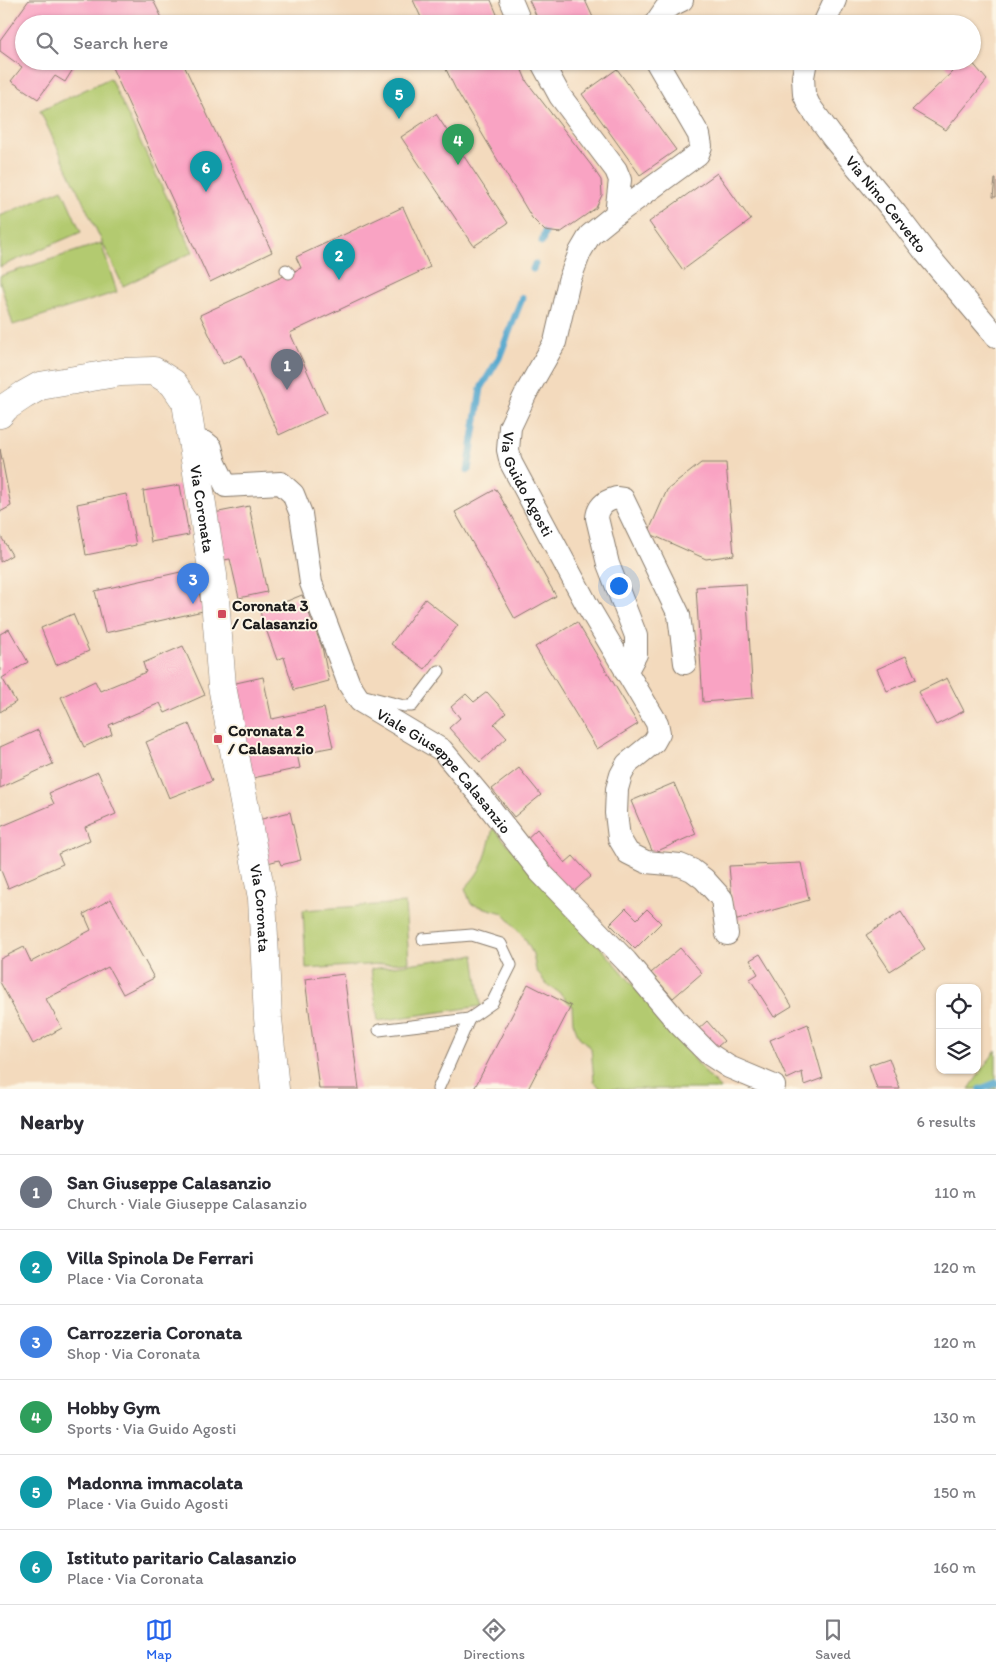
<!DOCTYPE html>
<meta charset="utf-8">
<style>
:root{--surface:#fff;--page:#f2f2f3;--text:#2b2b33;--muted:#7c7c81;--line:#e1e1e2;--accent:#2563eb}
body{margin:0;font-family:Itim,sans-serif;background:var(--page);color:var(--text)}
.controls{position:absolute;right:15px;bottom:15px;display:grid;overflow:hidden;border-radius:10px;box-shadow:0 1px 4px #0004}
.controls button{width:45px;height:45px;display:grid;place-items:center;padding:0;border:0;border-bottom:1px solid var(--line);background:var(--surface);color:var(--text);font:25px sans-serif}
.you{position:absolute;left:618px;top:585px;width:18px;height:18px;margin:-12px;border:4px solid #fff;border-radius:50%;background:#1a73e8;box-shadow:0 0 0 8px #1a73e833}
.badge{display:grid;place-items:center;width:32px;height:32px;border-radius:50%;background:var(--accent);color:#fff;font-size:16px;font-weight:700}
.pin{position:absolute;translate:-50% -41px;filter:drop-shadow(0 1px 2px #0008)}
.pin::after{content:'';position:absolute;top:26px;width:18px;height:15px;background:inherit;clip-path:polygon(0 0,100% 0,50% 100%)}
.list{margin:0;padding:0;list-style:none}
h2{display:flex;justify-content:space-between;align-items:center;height:65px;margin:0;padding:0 20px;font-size:21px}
h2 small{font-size:16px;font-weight:400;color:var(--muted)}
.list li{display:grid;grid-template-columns:32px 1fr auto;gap:15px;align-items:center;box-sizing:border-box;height:75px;padding:0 20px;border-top:1px solid var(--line)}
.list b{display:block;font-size:19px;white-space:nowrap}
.list p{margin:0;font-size:16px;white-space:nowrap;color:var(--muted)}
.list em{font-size:16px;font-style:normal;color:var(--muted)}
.icon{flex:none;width:28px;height:28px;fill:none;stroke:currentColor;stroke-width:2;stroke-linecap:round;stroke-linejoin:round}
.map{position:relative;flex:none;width:996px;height:1089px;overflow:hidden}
.search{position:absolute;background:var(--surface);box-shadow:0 1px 4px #0004;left:15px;right:15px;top:15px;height:55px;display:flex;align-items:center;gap:12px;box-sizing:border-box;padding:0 18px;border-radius:28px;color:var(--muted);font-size:19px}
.sheet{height:515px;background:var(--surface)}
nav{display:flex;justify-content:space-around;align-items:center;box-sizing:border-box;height:70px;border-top:1px solid var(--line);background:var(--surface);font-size:14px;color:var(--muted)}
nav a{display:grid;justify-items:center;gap:2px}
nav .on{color:var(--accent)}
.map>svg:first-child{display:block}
.green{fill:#b3ca6f;stroke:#687346}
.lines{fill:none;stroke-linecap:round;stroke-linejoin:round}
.stream{stroke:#51a6cd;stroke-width:7}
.building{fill:#f9a3c3}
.service-casing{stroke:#887b6c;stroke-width:13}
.minor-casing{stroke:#887b6c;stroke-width:24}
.tertiary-casing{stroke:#887b6c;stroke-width:29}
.service{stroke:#fff;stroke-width:11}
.minor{stroke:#fff;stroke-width:22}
.tertiary{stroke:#fff;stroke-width:28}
.poi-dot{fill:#d1495b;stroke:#fcf5e5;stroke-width:2}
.labels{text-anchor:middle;stroke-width:4;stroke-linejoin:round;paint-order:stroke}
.street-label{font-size:16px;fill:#1c1c1c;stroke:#fcf5e5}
.poi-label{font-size:16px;font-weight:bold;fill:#1c1c1c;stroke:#fcf5e5;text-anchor:start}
</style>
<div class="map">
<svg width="996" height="1089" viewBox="0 0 996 1089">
<rect width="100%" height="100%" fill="#fcf5e5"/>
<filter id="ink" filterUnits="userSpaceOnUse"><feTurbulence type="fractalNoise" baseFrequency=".02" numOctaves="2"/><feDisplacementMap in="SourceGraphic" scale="10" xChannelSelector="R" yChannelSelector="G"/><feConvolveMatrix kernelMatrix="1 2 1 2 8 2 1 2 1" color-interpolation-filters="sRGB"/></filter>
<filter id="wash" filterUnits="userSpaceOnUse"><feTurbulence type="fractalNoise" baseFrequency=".0096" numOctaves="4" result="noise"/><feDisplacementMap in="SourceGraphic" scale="20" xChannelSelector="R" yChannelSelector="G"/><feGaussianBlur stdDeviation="1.12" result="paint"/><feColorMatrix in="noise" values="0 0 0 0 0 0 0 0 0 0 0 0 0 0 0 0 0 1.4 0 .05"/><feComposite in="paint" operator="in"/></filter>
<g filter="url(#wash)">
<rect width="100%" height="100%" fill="#f3dabd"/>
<!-- green -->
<g class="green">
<path d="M 110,78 L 193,252 L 123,286 L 40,111 Z"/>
<path d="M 62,189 L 81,232 L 0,267 L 0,216 Z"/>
<path d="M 101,243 L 117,292 L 13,325 L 0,282 L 0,276 Z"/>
<path d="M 493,828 L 619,968 L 710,1078 L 721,1089 L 601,1089 L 594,1081 L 591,1048 L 579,1037 L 573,1022 L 572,1006 L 560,993 L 546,984 L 536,970 L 533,954 L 525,939 L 503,913 L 471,904 L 465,888 C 485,868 486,855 493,828 Z"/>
<path d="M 405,903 L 409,962 L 306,969 L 303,910 Z"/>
<path d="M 474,955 L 481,1006 L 378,1021 L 371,969 Z"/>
<path d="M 996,1050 L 996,1089 L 969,1089 Z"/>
</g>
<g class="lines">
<!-- stream -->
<g class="stream">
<path d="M 542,242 L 545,231"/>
<path d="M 533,269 L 535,264"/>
<path d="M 468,470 L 481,388 L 499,358 L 522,298"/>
<path d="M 981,1089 L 996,1083"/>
</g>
</g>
<g id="blocks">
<!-- building -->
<g class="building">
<path d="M 29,0 L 153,0 L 165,24 L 24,24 L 24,61 L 78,61 L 65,82 L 55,76 L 38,99 L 11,81 L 22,67 L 0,51 L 0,40 Z"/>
<path d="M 413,0 L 491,0 L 501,24 L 424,24 Z"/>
<path d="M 529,0 L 585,0 L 596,24 L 540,24 Z"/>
<path d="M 109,61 L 182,61 L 272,252 L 210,282 Z"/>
<path d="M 442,61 L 518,61 L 527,82 L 591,165 L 601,180 L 602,195 L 596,208 L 560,233 L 545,231 L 532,218 L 455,88 Z"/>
<path d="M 946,61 L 971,61 L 987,80 L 946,130 L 912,110 L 952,72 L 944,63 Z"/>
<path d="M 617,69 L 676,150 L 640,175 L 582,94 Z"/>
<path d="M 436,114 L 508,223 L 474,246 L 401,137 Z"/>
<path d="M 717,173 L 751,220 L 683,270 L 649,222 Z"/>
<path d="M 995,179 L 996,179 L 996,197 L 993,197 Z"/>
<path d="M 403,207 L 430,267 L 290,333 L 326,413 L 279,435 L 242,355 L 223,364 L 200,315 L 301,268 L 296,257 Z"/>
<path d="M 0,449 L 11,506 L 0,512 Z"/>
<path d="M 701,463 L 726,463 L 734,555 L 706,559 L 648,533 L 667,490 Z"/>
<path d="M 180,485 L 189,535 L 151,542 L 143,491 Z"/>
<path d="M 496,489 L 556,596 L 515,619 L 455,512 Z"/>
<path d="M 126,494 L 136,545 L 86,555 L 77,504 Z"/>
<path d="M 249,506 L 267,592 L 239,598 L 230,559 L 224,560 L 214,513 Z"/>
<path d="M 0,535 L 12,555 L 0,562 Z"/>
<path d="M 194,569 L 203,611 L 105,633 L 95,591 Z"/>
<path d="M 746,584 L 753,698 L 703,702 L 696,587 Z"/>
<path d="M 302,595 L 322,647 L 329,681 L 294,690 L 284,657 L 277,660 L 260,612 Z"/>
<path d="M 425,599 L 458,625 L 425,669 L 391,644 Z"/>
<path d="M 73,614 L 89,651 L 56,665 L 41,628 Z"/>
<path d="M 577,622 L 638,724 L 597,749 L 535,647 Z"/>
<path d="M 9,629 L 28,662 L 2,678 L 16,702 L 0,712 L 0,634 Z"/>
<path d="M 183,646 L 205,695 L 165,713 L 160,703 L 109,725 L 112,734 L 84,747 L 61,697 L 95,681 L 100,691 L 146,672 L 143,663 Z"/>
<path d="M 906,656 L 916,679 L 887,691 L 877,669 Z"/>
<path d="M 263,677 L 272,719 L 324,708 L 333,747 L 297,754 L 300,768 L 253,778 L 227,685 Z"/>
<path d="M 947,678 L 964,711 L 936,725 L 918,692 Z"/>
<path d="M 487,692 L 506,713 L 494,724 L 507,738 L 480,762 L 449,728 L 460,718 L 451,707 L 466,694 L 474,702 Z"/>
<path d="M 189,724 L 212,781 L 169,798 L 146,742 Z"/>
<path d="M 38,730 L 53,764 L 0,788 L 0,747 Z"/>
<path d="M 519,768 L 541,795 L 514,817 L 492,789 Z"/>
<path d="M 98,772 L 116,814 L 85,827 L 90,840 L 58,854 L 63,864 L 8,888 L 0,868 L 0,827 L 54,804 L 49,793 Z"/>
<path d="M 674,783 L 696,834 L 653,853 L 631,801 Z"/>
<path d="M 290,812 L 301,860 L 281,865 L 279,860 L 264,864 L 254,821 Z"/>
<path d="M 537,829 L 565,863 L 573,856 L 591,876 L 572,893 L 524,841 Z"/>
<path d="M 801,863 L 809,900 L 734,921 L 729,866 Z"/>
<path d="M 111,899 L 154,978 L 123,994 L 108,967 L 46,999 L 62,1028 L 33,1044 L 0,982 L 0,959 L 24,947 L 31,962 L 91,930 L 84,914 Z"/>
<path d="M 626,908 L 637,919 L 647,909 L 661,923 L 635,949 L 610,924 Z"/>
<path d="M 901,912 L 925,949 L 890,971 L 866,935 Z"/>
<path d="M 680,948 L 702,973 L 673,998 L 651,973 Z"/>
<path d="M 760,954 L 792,1006 L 774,1017 L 750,979 L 758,974 L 750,960 Z"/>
<path d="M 344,974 L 359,1089 L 319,1089 L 305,979 Z"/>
<path d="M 528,984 L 571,1006 L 541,1064 L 528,1089 L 474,1089 Z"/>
<path d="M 707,1021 L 724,1041 L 712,1051 L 695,1032 Z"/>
<path d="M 808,1024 L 823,1078 L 804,1085 L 802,1072 L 787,1079 L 770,1040 Z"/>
<path d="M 889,1058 L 900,1089 L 877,1089 L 869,1065 Z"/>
</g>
</g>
</g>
<g filter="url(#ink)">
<use href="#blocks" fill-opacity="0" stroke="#887b6c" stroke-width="1"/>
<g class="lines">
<!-- service casing -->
<g class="service-casing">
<g id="service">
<path d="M 286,270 L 289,273"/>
<path d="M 365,696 L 404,706 L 412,706 L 439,671"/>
<path d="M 423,939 L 472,935 L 501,944 L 511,965 L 492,1003 L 469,1019 L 438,1089"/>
<path d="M 379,1030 L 469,1019"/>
</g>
</g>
<!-- minor casing -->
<g class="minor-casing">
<g id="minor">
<path d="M 511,0 L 521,24"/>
<path d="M 655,24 L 666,8 L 682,0"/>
<path d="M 824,24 L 835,0"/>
<path id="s1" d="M 541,61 L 560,96 L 616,170 L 620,180 L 616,214 L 590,235 L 580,252 L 569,281 L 555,342 L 526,393 L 510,427 L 508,450 L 511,463 L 586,603 L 657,723 L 659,733 L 654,742 L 627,764 L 621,775 L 617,789 L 616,813 L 619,838 L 628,853 L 646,862 L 680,865 L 692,870 L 704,879 L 722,899 L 727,934"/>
<path id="s2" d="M 806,61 L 803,77 L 804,94 L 809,105 L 833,138 L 896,214 L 925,252 L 996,336"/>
<path d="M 616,214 L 698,154 L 701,146 L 699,135 L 656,61"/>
<path id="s3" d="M 192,441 L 206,443 L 211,447 L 215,463 L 226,486 L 281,483 L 293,494 L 301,514 L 311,583 L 349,684 L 360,701 L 442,750 L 483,799 L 540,872 L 626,961 L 679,1024 L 709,1054 L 729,1067 L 774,1086"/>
<path d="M 626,672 L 636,654 L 636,636 L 608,564 L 597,518 C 598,506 605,501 616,498 L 623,499 L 679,615 L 685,663"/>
</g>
</g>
<!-- tertiary casing -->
<g class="tertiary-casing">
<g id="tertiary">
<path id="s4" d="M 0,414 L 6,407 L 24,395 L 40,386 L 121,372 L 154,371 L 173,383 L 186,402 L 213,575 L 222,686 L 262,898 L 268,1018 L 275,1089"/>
</g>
</g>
<!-- service -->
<use href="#service" class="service"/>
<!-- minor -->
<use href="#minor" class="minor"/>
<!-- tertiary -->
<use href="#tertiary" class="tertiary"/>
</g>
</g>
<!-- markers -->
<g class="poi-dot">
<rect x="217" y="609" width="10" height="10" rx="2.5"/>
<rect x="213" y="734" width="10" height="10" rx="2.5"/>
</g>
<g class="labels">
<!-- street labels -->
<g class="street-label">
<text dy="6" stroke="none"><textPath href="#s2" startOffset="171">Via Nino Cervetto</textPath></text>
<text dy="6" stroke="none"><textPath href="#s1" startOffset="482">Via Guido Agosti</textPath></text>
<text dy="6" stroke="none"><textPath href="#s4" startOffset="318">Via Coronata</textPath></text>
<text dy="6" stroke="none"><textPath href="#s3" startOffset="464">Viale Giuseppe Calasanzio</textPath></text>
<text dy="6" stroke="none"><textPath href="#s4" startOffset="722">Via Coronata</textPath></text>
</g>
<!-- poi labels -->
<g class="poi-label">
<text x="232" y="611">Coronata 3<tspan x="232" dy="18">/ Calasanzio</tspan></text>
<text x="228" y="736">Coronata 2<tspan x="228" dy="18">/ Calasanzio</tspan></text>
</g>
</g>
</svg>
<div class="controls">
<button><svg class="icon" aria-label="locate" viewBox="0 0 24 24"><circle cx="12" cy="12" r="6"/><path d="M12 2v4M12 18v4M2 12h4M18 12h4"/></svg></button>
<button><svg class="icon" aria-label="layers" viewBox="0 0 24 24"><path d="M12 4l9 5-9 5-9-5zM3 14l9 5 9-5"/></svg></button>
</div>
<div class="you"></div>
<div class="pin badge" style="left:287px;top:390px;background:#6b7280">1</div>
<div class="pin badge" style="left:339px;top:280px;background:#0f9aa8">2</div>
<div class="pin badge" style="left:193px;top:604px;background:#3f7fe0">3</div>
<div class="pin badge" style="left:458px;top:165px;background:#2e9e5b">4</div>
<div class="pin badge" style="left:399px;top:119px;background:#0f9aa8">5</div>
<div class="pin badge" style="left:206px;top:192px;background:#0f9aa8">6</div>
<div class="search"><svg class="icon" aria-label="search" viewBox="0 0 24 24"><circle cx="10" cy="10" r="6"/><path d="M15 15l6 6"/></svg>Search here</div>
</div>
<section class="sheet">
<h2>Nearby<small>6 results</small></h2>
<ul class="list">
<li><span class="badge" style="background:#6b7280">1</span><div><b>San Giuseppe Calasanzio</b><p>Church · Viale Giuseppe Calasanzio</p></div><em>110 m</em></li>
<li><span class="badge" style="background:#0f9aa8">2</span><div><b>Villa Spinola De Ferrari</b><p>Place · Via Coronata</p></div><em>120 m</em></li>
<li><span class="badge" style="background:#3f7fe0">3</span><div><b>Carrozzeria Coronata</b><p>Shop · Via Coronata</p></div><em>120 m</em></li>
<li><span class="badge" style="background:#2e9e5b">4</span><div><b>Hobby Gym</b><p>Sports · Via Guido Agosti</p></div><em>130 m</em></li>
<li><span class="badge" style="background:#0f9aa8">5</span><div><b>Madonna immacolata</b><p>Place · Via Guido Agosti</p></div><em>150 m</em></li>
<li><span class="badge" style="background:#0f9aa8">6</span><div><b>Istituto paritario Calasanzio</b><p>Place · Via Coronata</p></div><em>160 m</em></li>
</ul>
</section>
<nav>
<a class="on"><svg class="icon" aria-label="map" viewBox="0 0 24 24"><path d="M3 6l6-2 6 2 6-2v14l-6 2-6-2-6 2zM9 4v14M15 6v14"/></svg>Map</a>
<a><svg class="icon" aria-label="directions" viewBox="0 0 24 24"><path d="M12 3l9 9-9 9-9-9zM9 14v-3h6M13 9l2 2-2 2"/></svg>Directions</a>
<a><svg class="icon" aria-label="saved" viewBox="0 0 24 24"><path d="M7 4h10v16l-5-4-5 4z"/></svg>Saved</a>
</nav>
